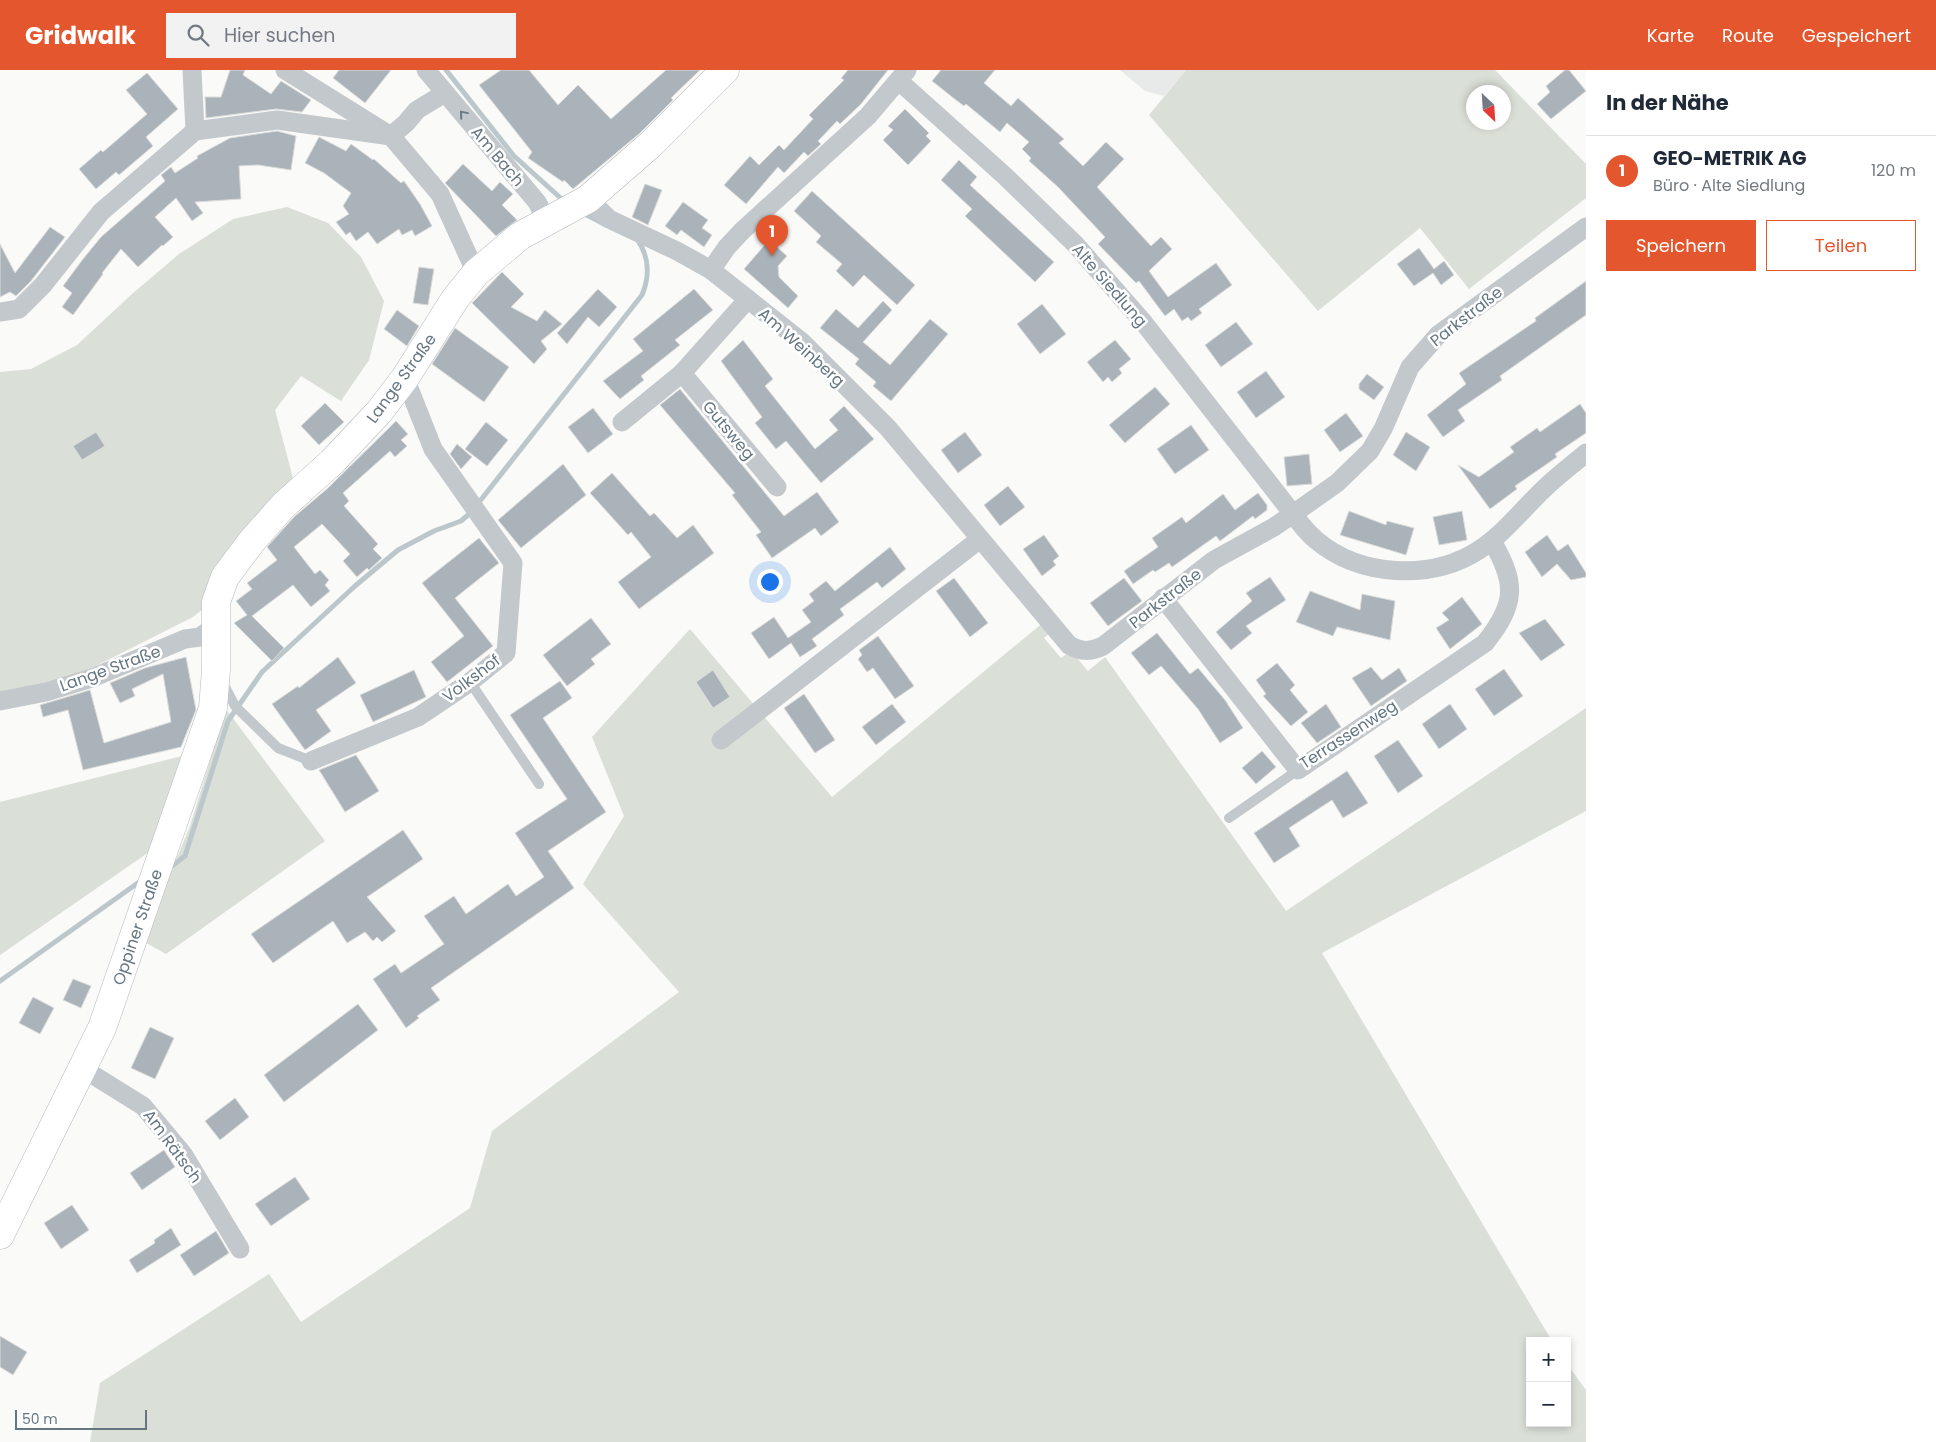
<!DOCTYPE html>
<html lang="de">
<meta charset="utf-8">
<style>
:root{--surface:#fff;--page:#f2f2f3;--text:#1f2937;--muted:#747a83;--line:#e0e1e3;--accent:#e4572e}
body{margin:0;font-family:Poppins,sans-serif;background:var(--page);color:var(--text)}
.controls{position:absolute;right:15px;bottom:15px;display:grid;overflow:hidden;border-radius:0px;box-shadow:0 2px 8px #0003}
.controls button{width:45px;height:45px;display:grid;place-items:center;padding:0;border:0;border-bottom:1px solid var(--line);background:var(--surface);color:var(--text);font:25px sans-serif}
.compass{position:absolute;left:1466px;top:15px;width:45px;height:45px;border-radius:50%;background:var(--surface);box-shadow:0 2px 8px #0003;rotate:155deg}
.scale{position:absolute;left:15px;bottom:12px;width:132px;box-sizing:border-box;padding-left:5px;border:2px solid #657683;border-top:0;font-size:14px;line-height:18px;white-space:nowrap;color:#657683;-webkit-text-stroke:4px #fff;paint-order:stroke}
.you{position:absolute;left:769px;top:511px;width:18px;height:18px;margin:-12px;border:4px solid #fff;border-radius:50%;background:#1a73e8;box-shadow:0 0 0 8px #1a73e833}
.badge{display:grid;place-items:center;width:32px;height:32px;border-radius:50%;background:var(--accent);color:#fff;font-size:16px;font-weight:700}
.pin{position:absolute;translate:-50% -41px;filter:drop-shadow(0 1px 2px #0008)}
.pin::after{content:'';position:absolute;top:26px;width:18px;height:15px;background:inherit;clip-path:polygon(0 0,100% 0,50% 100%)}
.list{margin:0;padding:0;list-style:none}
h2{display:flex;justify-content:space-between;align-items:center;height:65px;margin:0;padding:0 20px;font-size:21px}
h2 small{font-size:16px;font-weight:400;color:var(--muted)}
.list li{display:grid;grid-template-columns:32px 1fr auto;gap:15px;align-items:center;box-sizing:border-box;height:70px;padding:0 20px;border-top:1px solid var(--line)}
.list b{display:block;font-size:19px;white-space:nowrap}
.list p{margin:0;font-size:16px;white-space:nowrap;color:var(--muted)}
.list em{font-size:16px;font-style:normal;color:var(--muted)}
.actions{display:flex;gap:10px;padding:15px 20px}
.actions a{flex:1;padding:11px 0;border:1px solid var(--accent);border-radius:0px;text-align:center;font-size:18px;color:var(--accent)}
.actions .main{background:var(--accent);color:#fff}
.icon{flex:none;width:28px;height:28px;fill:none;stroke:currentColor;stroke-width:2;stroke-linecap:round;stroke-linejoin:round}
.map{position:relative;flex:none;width:1586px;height:1372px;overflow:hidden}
header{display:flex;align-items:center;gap:30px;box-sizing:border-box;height:70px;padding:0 25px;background:var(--accent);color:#fff}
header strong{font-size:24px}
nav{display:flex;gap:28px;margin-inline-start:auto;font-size:18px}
.search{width:350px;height:45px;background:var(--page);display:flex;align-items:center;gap:12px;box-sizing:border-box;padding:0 18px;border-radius:0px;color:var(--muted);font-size:19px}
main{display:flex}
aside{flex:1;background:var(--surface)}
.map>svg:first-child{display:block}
.built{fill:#e8e9e9}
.green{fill:#dadfd7;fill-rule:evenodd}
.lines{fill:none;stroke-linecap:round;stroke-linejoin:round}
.stream{stroke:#bbc7cb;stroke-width:5}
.building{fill:#aab3b9;stroke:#dcdcda}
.secondary-casing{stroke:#b3babf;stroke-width:29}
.lane{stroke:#c3c8cc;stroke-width:10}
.street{stroke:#c3c8cc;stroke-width:19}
.secondary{stroke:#fff;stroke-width:28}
.oneway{stroke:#6a7a87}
.labels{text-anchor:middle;stroke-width:5;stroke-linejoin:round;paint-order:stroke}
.street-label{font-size:16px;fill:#657683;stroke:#fff}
</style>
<header>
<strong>Gridwalk</strong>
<div class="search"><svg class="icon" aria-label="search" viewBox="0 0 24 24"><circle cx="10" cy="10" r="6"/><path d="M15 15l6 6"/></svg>Hier suchen</div>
<nav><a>Karte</a><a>Route</a><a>Gespeichert</a></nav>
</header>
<main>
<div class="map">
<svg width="1586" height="1372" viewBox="0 0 1586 1372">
<rect width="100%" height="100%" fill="#fafaf8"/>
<!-- built -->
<path class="built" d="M 1120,0 L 1186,0 L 1164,26 L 1145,21 Z"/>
<!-- green -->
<g class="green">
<path d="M 1186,0 L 1495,0 L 1586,94 L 1586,128 L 1469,219 L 1420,158 L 1318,241 L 1149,45 ZM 1474,22 L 1504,22 L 1504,52 L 1474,52 Z"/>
<path d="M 287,137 L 328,153 L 361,187 L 384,231 L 369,290 L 341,331 L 301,306 L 275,340 L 294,412 L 213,531 L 193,547 L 86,601 L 0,627 L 0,302 L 31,299 L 77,275 L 132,224 L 179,184 L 233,149 Z"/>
<path d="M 1045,551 L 1053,560 L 1044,568 L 1061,588 L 1071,581 L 1088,601 L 1105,587 L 1286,841 L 1586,638 L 1586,741 L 1322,883 L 1552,1271 L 1530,1271 L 1530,1353 L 1567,1353 L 1567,1294 L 1586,1320 L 1586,1372 L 90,1372 L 100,1313 L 269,1204 L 301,1252 L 470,1138 L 492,1061 L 679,922 L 583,814 L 624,746 L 592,667 L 690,559 L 832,727 Z"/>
<path d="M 226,639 L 325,771 L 166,884 L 143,871 L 190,756 Z"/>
<path d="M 186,685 L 152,780 L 0,885 L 0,732 Z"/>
</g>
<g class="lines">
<!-- stream -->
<g class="stream">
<path d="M 446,0 L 514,86 L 565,132"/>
<path d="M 583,143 L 604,154"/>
<path d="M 480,431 L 642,225 C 650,206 649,186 637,169"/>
<path d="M 172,796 L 185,786 L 228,651 L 262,602 L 355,516 L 398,480 L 434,461 L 461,451 L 468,445"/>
<path d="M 0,911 L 142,810"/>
</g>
</g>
<!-- building -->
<g class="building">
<path d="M 230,0 L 245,0 L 243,5 L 271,24 L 281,11 L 311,30 L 302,42 L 276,39 L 206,48 L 205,27 L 221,27 Z"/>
<path d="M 339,0 L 391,0 L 365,33 L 333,8 Z"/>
<path d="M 501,0 L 529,0 L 558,35 L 578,15 L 611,49 L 666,0 L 700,0 L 671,28 L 673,30 L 640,63 L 573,119 L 564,110 L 563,112 L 528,88 L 532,82 L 479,15 Z"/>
<path d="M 848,0 L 888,0 L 861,34 L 840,54 L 837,51 L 818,71 L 821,74 L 808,86 L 804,82 L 784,103 L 778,97 L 746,134 L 724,115 L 750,86 L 759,95 L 779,75 L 784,80 L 813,49 L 809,45 L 844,10 L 841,8 Z"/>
<path d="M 941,0 L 995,0 L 984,13 L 1011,36 L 1018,28 L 1064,69 L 1059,73 L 1083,96 L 1106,72 L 1124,89 L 1097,117 L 1151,176 L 1161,167 L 1172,179 L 1149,201 L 1168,227 L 1216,193 L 1232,215 L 1199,239 L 1202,243 L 1191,251 L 1188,247 L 1182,251 L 1174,239 L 1165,246 L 1139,211 L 1136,213 L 1098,174 L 1105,167 L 1058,117 L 1029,91 L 1031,88 L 1022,79 L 1029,72 L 1007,53 L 1000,62 L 966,34 L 964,36 L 956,30 L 932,11 Z"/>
<path d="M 1565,0 L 1569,0 L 1586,21 L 1551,49 L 1537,34 L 1550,22 L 1546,16 Z"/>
<path d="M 147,3 L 178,39 L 146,67 L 153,76 L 119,105 L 116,102 L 96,119 L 79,99 L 101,80 L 103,82 L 147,44 L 126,20 Z"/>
<path d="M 905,39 L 929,63 L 926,66 L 931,71 L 908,95 L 883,70 L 893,60 L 888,56 Z"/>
<path d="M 277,61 L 296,66 L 291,100 L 258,95 L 239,96 L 241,129 L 195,132 L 203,143 L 192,151 L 176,128 L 155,147 L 173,167 L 163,176 L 162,175 L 138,197 L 121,179 L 102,203 L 103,204 L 73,245 L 62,237 L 72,223 L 63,216 L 83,189 L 101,167 L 165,111 L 161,105 L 171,97 L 175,103 L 198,88 L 197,86 L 230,68 Z"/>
<path d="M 319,67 L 346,81 L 351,74 L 373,90 L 374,89 L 401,113 L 404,111 L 420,134 L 432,156 L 415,166 L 412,160 L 402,165 L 399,159 L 377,174 L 368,162 L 356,171 L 350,162 L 346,165 L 336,152 L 349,144 L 343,136 L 351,123 L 324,103 L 305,93 Z"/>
<path d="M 959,90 L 977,107 L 970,115 L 1054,192 L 1035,212 L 965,146 L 972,139 L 941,110 Z"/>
<path d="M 463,94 L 492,121 L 500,112 L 513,124 L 502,135 L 517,150 L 496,166 L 445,113 Z"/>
<path d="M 645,114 L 662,120 L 648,155 L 632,147 Z"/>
<path d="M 812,121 L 915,215 L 897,235 L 864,205 L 853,217 L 836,201 L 842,194 L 816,172 L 821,166 L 794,141 Z"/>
<path d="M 683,132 L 708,150 L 702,158 L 712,165 L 704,177 L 681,160 L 677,165 L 665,156 Z"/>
<path d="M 50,157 L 65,167 L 31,211 L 16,226 L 10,222 L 0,227 L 0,174 L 15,203 Z"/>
<path d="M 769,170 L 787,186 L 778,196 L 779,207 L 798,226 L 788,238 L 744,199 Z"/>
<path d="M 1419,178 L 1434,199 L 1444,191 L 1454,205 L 1441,215 L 1433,203 L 1414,216 L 1397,194 Z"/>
<path d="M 419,197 L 434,199 L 428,235 L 413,233 Z"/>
<path d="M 502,202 L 524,224 L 511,237 L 537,251 L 545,240 L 562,254 L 541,271 L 547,279 L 534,294 L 472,233 Z"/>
<path d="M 1586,211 L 1586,245 L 1500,306 L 1502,310 L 1458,340 L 1465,351 L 1443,367 L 1427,345 L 1466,314 L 1459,303 L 1536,251 L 1535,248 Z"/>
<path d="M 598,219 L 617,237 L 599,257 L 588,247 L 567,274 L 557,263 Z"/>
<path d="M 694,219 L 713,240 L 675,270 L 680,275 L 641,306 L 644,310 L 620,329 L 603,311 L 643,281 L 633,269 Z"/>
<path d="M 883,231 L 892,240 L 863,272 L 890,295 L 930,249 L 948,264 L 891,331 L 873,316 L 876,312 L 855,294 L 859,289 L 820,258 L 836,239 L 858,258 Z"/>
<path d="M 1042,234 L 1066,264 L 1040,284 L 1017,254 Z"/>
<path d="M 397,240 L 419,256 L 407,276 L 384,259 Z"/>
<path d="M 1236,252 L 1253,274 L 1221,297 L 1205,275 Z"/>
<path d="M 455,258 L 509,297 L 484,332 L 432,294 Z"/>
<path d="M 743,270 L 773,309 L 765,316 L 815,379 L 838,360 L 829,350 L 844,336 L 874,369 L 821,413 L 786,371 L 776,379 L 755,353 L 762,347 L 721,291 Z"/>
<path d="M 1115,270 L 1131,289 L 1119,299 L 1122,303 L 1112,312 L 1108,307 L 1103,312 L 1087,292 Z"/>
<path d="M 1266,301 L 1285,327 L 1256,348 L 1237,322 Z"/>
<path d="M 1367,304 L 1384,317 L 1374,330 L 1359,319 L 1359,314 Z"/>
<path d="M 1155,317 L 1170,334 L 1125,373 L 1109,355 Z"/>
<path d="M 680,319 L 784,446 L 817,422 L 839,452 L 821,466 L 815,458 L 772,488 L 756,465 L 761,462 L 732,425 L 735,423 L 660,335 Z"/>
<path d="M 325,333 L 344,352 L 319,375 L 301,356 Z"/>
<path d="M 1580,334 L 1586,343 L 1586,363 L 1555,384 L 1557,387 L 1515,416 L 1517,419 L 1490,439 L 1458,395 L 1479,407 L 1514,382 L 1510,377 L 1537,358 L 1540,362 Z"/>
<path d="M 593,338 L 613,364 L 588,383 L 568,357 Z"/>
<path d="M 1346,343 L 1363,366 L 1340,382 L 1324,360 Z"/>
<path d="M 396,351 L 408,364 L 401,370 L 407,376 L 395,387 L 390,381 L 343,423 L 349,431 L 344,436 L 378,474 L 373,479 L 382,488 L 369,500 L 367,498 L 357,507 L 343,491 L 350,484 L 322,454 L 294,477 L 315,504 L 320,500 L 329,510 L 325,515 L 330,521 L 311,537 L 293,515 L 252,546 L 284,578 L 272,591 L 234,553 L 247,545 L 236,531 L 252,519 L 247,513 L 277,490 L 267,477 L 294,447 L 328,418 Z"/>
<path d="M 486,352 L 508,370 L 487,396 L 465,379 Z"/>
<path d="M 1191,355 L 1209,380 L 1175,404 L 1157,379 Z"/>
<path d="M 96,362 L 105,376 L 82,390 L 73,376 Z"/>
<path d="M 965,362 L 982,385 L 958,403 L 941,380 Z"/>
<path d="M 1406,362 L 1430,377 L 1416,401 L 1393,385 Z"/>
<path d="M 457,374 L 472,387 L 461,399 L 450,384 Z"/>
<path d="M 1309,384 L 1312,414 L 1287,416 L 1284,387 Z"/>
<path d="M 563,394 L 586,425 L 521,478 L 498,450 Z"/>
<path d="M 612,403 L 650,446 L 654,443 L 677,468 L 693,455 L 714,483 L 639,539 L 618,512 L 651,487 L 631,462 L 628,465 L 590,423 Z"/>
<path d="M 1008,416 L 1025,437 L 1000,456 L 984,435 Z"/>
<path d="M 1258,423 L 1267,435 L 1267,440 L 1255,449 L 1253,446 L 1220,471 L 1216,466 L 1172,497 L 1169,493 L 1155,502 L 1153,500 L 1133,514 L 1124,501 L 1158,477 L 1152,468 L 1182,447 L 1186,453 L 1223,424 L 1235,440 Z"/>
<path d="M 1349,441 L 1386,455 L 1387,451 L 1414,458 L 1406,485 L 1340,465 Z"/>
<path d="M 1462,441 L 1467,470 L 1439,475 L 1433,447 Z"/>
<path d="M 1044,465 L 1059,486 L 1053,491 L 1056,495 L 1042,506 L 1023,479 Z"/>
<path d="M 1547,465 L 1558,481 L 1568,474 L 1586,503 L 1586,507 L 1571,510 L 1557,494 L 1542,507 L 1525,482 Z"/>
<path d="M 479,468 L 499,493 L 455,528 L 493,576 L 447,612 L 431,592 L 464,566 L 422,513 Z"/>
<path d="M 890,477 L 906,499 L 882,518 L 877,512 L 840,539 L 844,545 L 812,569 L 817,576 L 800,587 L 791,573 L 769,589 L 751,563 L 774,547 L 788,568 L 811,552 L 802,540 L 814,531 L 809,524 L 826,511 L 835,521 Z"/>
<path d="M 1270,507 L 1286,530 L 1246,556 L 1252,563 L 1231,580 L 1216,562 L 1252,531 L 1246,523 Z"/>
<path d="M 954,508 L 988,553 L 970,567 L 936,521 Z"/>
<path d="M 1124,508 L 1142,531 L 1108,556 L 1090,533 Z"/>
<path d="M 1310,521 L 1360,540 L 1362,524 L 1395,531 L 1390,570 L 1337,557 L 1333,566 L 1296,552 Z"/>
<path d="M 1462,527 L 1482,554 L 1450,579 L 1436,558 L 1449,550 L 1442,543 Z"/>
<path d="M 591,548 L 611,574 L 591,589 L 595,594 L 567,616 L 543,585 Z"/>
<path d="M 1545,549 L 1565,575 L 1541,591 L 1519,563 Z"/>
<path d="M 1157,563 L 1190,604 L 1198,598 L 1225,630 L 1243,658 L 1220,673 L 1198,639 L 1161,596 L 1149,605 L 1131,583 Z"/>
<path d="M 878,566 L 914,616 L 895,629 L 873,598 L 867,602 L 858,589 L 862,585 L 859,580 Z"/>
<path d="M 186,587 L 196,640 L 181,677 L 83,700 L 68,640 L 43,647 L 40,635 L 90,620 L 104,673 L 171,652 L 163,604 L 132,619 L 135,626 L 120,633 L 110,613 L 145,598 Z"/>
<path d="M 338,587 L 356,613 L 316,640 L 331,661 L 305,680 L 272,634 L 298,616 L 299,618 Z"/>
<path d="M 1277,593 L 1295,615 L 1290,620 L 1308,642 L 1291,656 L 1263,626 L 1266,624 L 1256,610 Z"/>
<path d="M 1371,597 L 1382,610 L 1399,598 L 1407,611 L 1371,636 L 1352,608 Z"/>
<path d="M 1504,599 L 1523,626 L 1494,646 L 1475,619 Z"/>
<path d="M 414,600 L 426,627 L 373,652 L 360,625 Z"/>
<path d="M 713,600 L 730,627 L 713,638 L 696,612 Z"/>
<path d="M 560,611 L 572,628 L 543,648 L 606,742 L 548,781 L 574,818 L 431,918 L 440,930 L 417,946 L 419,948 L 406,958 L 373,909 L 395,894 L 401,903 L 444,874 L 424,846 L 454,826 L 466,844 L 508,814 L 516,826 L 544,807 L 515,763 L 567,729 L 510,645 Z"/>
<path d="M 804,624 L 835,670 L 815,683 L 784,638 Z"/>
<path d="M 892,634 L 906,652 L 876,675 L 862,657 Z"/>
<path d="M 1326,634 L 1341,657 L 1317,673 L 1301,653 Z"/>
<path d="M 1450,634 L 1467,659 L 1439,679 L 1422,654 Z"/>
<path d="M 1398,670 L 1423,706 L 1398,723 L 1374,686 Z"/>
<path d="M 1262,681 L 1276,697 L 1256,714 L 1242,698 Z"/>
<path d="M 356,685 L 379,721 L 345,742 L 319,700 Z"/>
<path d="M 1347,701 L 1368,733 L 1343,748 L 1332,730 L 1289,758 L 1300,776 L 1274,793 L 1254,763 Z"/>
<path d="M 403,760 L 423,789 L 367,827 L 396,861 L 382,872 L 377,867 L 373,871 L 365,862 L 347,873 L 333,851 L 273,893 L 251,864 Z"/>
<path d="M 73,909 L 91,916 L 81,938 L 63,930 Z"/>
<path d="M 33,927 L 54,938 L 40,964 L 19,953 Z"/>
<path d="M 358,934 L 378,960 L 284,1032 L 264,1005 Z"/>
<path d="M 150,957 L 174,968 L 155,1009 L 131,998 Z"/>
<path d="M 235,1028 L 249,1047 L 220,1070 L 205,1051 Z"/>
<path d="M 164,1080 L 175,1097 L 142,1120 L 130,1103 Z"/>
<path d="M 295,1107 L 310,1129 L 271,1156 L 255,1134 Z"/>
<path d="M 72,1135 L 89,1160 L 61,1179 L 44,1153 Z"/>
<path d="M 171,1158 L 181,1175 L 137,1203 L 129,1190 L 155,1173 L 154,1170 Z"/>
<path d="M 216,1161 L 229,1183 L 194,1206 L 180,1185 Z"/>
<path d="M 0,1266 L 27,1282 L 13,1305 L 0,1297 Z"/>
</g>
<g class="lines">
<!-- secondary casing -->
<g class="secondary-casing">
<path id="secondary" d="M 0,1165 L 102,958 L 213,638 L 216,600 L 216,532 L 225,507 L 252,471 L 283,436 L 332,392 L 379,342 L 405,308 L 455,229 L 476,203 L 520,166 L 588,129 L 651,74 L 725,0"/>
</g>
<!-- lane -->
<g class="lane">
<path d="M 222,611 L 235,636 L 278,678 L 311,691"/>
<path d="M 470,612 L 539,714"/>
<path d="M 1229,748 L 1298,700"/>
</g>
<!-- street -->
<g class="street">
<path d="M 192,0 L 195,61"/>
<path d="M 285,0 L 391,66 L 440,124 L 476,203"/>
<path d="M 426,0 L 537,132 L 547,151"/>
<path d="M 391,66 L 406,53 L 417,40 L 445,23"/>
<path d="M 588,129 L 609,149 L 677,181 L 711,200 L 802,272 L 888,358 L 1069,575 C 1081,582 1090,582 1103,576 L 1214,490 L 1274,457 L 1293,444 L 1144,253 L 1075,174 L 1006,107 L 899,11"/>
<path d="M 1586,157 L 1438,265 L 1410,297 L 1383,359 L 1370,381 L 1337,413 L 1293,444 C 1300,453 1307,463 1316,470 C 1360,507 1431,511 1479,480 C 1505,463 1525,436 1548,415 C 1560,404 1573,394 1586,383"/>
<path d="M 711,200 L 727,177 L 742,161 L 868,46 L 907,0"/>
<path d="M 748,229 L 682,303 L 777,417"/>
<path d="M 0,242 L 19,239 L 43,215 L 101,142 L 195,61 L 277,50 L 391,66"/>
<path d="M 622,352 L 682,303"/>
<path d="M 1163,528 L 1298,700 L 1485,573 C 1516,534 1517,514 1492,471"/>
<path d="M 0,631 L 46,622 L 92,608 L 185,569 L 200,567 L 215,556"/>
<path d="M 721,670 L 980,469"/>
<path d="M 311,691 L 418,647 L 470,612 L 506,583 L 513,493 L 433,379 L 405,308"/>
<path d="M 82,998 L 143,1036 L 183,1084 L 240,1179"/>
</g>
<!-- secondary -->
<use href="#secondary" class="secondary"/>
</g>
<!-- one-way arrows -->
<defs><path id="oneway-chevron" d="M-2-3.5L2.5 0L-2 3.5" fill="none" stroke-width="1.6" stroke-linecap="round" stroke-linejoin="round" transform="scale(1.25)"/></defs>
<use class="oneway" href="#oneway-chevron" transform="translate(463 44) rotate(-130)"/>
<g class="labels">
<!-- street labels -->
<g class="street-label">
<text transform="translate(498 86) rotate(50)" y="6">Am Bach</text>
<text transform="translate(1110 215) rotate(49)" y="6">Alte Siedlung</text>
<text transform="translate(1466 246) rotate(-38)" y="6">Parkstraße</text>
<text transform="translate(802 277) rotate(42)" y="6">Am Weinberg</text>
<text transform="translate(401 308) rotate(-54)" y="6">Lange Straße</text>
<text transform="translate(729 360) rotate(50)" y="6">Gutsweg</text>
<text transform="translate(1165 528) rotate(-38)" y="6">Parkstraße</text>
<text transform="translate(110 598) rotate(-20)" y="6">Lange Straße</text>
<text transform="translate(471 608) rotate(-37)" y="6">Volkshof</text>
<text transform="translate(1348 664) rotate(-33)" y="6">Terrassenweg</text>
<text transform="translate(137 857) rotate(-71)" y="6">Oppiner Straße</text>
<text transform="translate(173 1076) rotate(54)" y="6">Am Rätsch</text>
</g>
</g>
</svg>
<div class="controls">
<button>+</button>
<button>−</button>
</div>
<svg class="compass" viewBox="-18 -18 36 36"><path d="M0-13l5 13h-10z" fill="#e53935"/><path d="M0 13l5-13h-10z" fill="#747a83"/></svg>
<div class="scale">50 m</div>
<div class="you"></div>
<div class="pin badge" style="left:772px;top:186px">1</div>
</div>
<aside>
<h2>In der Nähe<small></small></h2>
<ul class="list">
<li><span class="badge">1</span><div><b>GEO-METRIK AG</b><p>Büro · Alte Siedlung</p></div><em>120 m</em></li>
</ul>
<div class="actions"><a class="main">Speichern</a><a>Teilen</a></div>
</aside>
</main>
